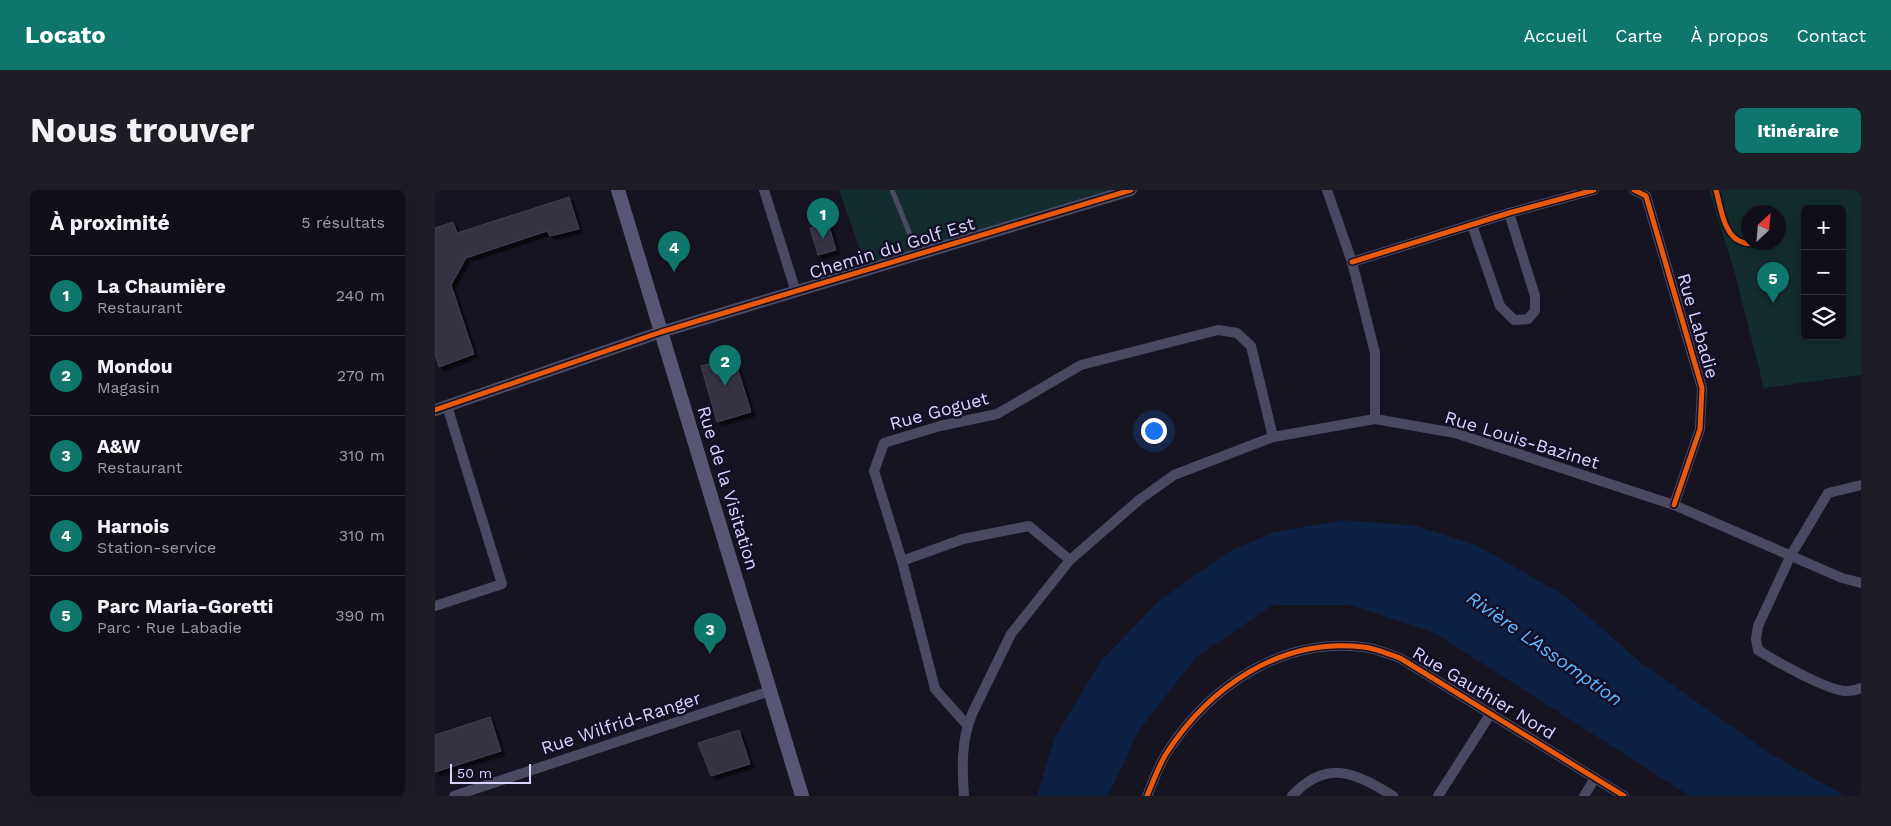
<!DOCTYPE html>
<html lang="fr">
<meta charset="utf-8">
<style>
:root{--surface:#100f19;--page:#1e1d26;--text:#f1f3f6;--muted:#9c9ca2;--line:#302f38;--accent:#0f766e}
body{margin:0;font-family:"Work Sans",sans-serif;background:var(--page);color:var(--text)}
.controls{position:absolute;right:15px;top:15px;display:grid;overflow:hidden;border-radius:8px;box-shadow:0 2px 12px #0003}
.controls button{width:45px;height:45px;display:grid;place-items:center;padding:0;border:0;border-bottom:1px solid var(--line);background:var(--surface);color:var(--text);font:25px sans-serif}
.compass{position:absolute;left:1306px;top:15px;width:45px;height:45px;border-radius:50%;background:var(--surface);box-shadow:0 2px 12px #0003;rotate:26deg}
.scale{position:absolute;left:15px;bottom:12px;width:81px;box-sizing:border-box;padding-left:5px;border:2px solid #d9d4ff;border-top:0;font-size:14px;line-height:18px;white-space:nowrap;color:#d9d4ff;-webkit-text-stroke:4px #130f26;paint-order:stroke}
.you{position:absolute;left:718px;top:240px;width:18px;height:18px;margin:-12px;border:4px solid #fff;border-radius:50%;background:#1a73e8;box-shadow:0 0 0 8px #1a73e833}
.badge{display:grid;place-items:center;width:32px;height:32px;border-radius:50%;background:var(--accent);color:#fff;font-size:16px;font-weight:700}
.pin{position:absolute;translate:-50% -41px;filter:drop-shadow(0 1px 2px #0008)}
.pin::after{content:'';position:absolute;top:26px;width:18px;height:15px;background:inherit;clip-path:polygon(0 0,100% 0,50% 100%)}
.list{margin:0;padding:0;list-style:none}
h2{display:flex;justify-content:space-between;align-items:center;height:65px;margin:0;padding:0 20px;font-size:21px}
h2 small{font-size:16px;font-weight:400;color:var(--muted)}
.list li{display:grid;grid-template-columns:32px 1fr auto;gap:15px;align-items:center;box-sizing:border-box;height:80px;padding:0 20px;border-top:1px solid var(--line)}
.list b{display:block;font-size:19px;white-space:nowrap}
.list p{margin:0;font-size:16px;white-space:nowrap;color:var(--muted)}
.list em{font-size:16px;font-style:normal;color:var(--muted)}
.icon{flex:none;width:28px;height:28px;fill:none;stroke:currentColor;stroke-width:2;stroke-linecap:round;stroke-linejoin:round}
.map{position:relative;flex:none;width:1426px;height:606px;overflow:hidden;border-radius:8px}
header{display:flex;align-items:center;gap:30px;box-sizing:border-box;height:70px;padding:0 25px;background:var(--accent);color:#fff}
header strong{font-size:24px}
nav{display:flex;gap:28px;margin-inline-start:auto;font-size:18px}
.intro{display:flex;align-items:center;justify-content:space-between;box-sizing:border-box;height:120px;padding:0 30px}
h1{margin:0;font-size:35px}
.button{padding:12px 22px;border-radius:8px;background:var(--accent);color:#fff;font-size:18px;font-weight:700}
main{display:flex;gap:30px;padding:0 30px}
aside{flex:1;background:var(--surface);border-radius:8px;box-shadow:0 2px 12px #0003}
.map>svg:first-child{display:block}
.green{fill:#132c2d;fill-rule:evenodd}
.water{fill:#0d2144}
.building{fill:#343243;stroke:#433f54;filter:url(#shadow)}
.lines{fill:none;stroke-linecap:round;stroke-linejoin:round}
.service{stroke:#4a4962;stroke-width:5}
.minor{stroke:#4a4962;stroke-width:10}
.tertiary{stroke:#4a4962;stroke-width:12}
.secondary{stroke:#575674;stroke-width:14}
.cycleway-casing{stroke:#130f26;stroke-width:8}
.cycleway{stroke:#e8590c;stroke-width:5}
.labels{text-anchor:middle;stroke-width:5;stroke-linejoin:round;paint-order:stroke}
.street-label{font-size:18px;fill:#d9d4ff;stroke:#130f26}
.water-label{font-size:19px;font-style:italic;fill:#62b6ff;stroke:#130f26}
</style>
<header>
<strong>Locato</strong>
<nav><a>Accueil</a><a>Carte</a><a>À propos</a><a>Contact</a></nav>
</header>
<div class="intro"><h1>Nous trouver</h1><a class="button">Itinéraire</a></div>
<main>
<aside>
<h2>À proximité<small>5 résultats</small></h2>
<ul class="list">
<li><span class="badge">1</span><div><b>La Chaumière</b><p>Restaurant</p></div><em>240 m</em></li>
<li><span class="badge">2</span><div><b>Mondou</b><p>Magasin</p></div><em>270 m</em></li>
<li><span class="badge">3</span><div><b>A&amp;W</b><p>Restaurant</p></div><em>310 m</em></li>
<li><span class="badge">4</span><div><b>Harnois</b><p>Station-service</p></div><em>310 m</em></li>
<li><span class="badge">5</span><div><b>Parc Maria-Goretti</b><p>Parc · Rue Labadie</p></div><em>390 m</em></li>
</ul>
</aside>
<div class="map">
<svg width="1426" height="606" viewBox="0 0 1426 606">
<defs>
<filter id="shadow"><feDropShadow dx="4" dy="4" stdDeviation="1" flood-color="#0009"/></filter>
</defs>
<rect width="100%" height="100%" fill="#161421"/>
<!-- green -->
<g class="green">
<path d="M 404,0 L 705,0 L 432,80 Z"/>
<path d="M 1274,0 L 1426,0 L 1426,185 L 1329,198 L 1299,80 ZM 1370,19 L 1407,19 L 1407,146 L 1370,146 ZM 1344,22 L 1344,52 L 1314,52 L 1314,22 Z"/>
</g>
<!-- water -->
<path class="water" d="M 908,330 L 981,336 L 1041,355 L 1129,405 L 1205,472 L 1334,563 L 1410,606 L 1255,606 L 1000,443 L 916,415 L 838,415 L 761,467 L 704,540 L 673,606 L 602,606 L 620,547 L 666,471 L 725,410 L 795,361 L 839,342 Z"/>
<!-- building -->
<g class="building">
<path d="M 134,7 L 144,39 L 115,46 L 112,41 L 31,68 L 16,95 L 39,164 L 4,177 L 0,164 L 0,38 L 18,32 L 22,43 Z"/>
<path d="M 393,33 L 401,60 L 383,65 L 375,38 Z"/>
<path d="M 299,167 L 316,222 L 282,232 L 266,176 Z"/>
<path d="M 55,527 L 66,561 L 0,582 L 0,545 Z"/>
<path d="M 304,540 L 315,574 L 276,586 L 263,553 Z"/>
</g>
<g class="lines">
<!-- service -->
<path class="service" d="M 457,0 L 483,64"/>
<!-- minor -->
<g class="minor">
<path d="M 329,0 L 361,102"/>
<path d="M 892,0 L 917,72 L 940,163 L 940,229"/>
<path d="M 1199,0 L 1211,6 L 1267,198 L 1265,239 L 1239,315"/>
<path d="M 1037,35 L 1065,116 L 1079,130 L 1093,129 L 1100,121 L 1100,106 L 1074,23"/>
<path d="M 917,72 L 1074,23 L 1159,0"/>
<path d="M 1426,295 L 1393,303 L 1356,365 L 1323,436 L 1321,449 L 1323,460 C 1340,471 1393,501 1411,501 C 1416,501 1422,500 1426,498"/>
<path d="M 467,371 L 528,349 L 594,336 L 635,370"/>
<path d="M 0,416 L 67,394 L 12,216"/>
<path d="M 532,535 L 500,499 L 467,371 L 439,281 L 449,253 L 505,236 L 562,224 L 646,175 L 783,140 L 802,143 L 816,156 L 838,247"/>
<path d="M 19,606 L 335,501"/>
<path d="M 529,606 C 527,577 526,551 537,524 L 576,444 L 635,370 L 704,310 L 739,285 L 838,247 L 940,229 L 1020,243 L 1239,315 L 1407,388 L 1426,393"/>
<path d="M 712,606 C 718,592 723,577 731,564 C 774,497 846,447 928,457 C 940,458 953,464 965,468 L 1189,606"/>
<path d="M 857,606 C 892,568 921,583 958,606"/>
<path d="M 1003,606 L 1056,523"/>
<path d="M 1149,606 L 1160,588"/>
</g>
<!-- tertiary -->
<path class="tertiary" d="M 0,220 L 226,142 L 696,0"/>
<!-- secondary -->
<path class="secondary" d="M 183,0 L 367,606"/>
<!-- cycleway casing -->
<g class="cycleway-casing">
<g id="cycleway">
<path d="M 1199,0 L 1211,6 L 1267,198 L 1265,239 L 1239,315"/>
<path d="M 1281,0 C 1288,27 1291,62 1328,52"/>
<path d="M 917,72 L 1074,23 L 1159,0"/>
<path d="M 0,220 L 226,142 L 696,0"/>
<path d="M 712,606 C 718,592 723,577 731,564 C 774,497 846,447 928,457 C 940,458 953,464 965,468 L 1189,606"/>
</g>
</g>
<!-- cycleway -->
<use href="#cycleway" class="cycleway"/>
</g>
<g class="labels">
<!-- street labels -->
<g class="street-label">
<text transform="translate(457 58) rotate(-17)" y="6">Chemin du Golf Est</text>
<text transform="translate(1263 136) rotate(74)" y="6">Rue Labadie</text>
<text transform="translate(504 221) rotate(-15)" y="6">Rue Goguet</text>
<text transform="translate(1087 250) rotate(17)" y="6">Rue Louis-Bazinet</text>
<text transform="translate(293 298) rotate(73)" y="6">Rue de la Visitation</text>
<text transform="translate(1049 503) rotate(31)" y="6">Rue Gauthier Nord</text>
<text transform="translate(186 533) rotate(-18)" y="6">Rue Wilfrid-Ranger</text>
</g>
<!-- water labels -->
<g class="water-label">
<text transform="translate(1110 458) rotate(35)" y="7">Rivière L'Assomption</text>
</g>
</g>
</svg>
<div class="controls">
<button>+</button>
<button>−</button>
<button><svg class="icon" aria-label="layers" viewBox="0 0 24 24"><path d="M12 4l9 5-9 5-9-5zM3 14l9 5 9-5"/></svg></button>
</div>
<svg class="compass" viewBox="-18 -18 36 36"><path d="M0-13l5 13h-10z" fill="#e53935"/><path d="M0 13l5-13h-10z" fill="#9c9ca2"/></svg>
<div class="scale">50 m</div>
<div class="you"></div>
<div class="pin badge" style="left:388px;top:49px">1</div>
<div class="pin badge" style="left:290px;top:196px">2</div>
<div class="pin badge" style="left:275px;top:464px">3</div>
<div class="pin badge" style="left:239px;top:82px">4</div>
<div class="pin badge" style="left:1338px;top:113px">5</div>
</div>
</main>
